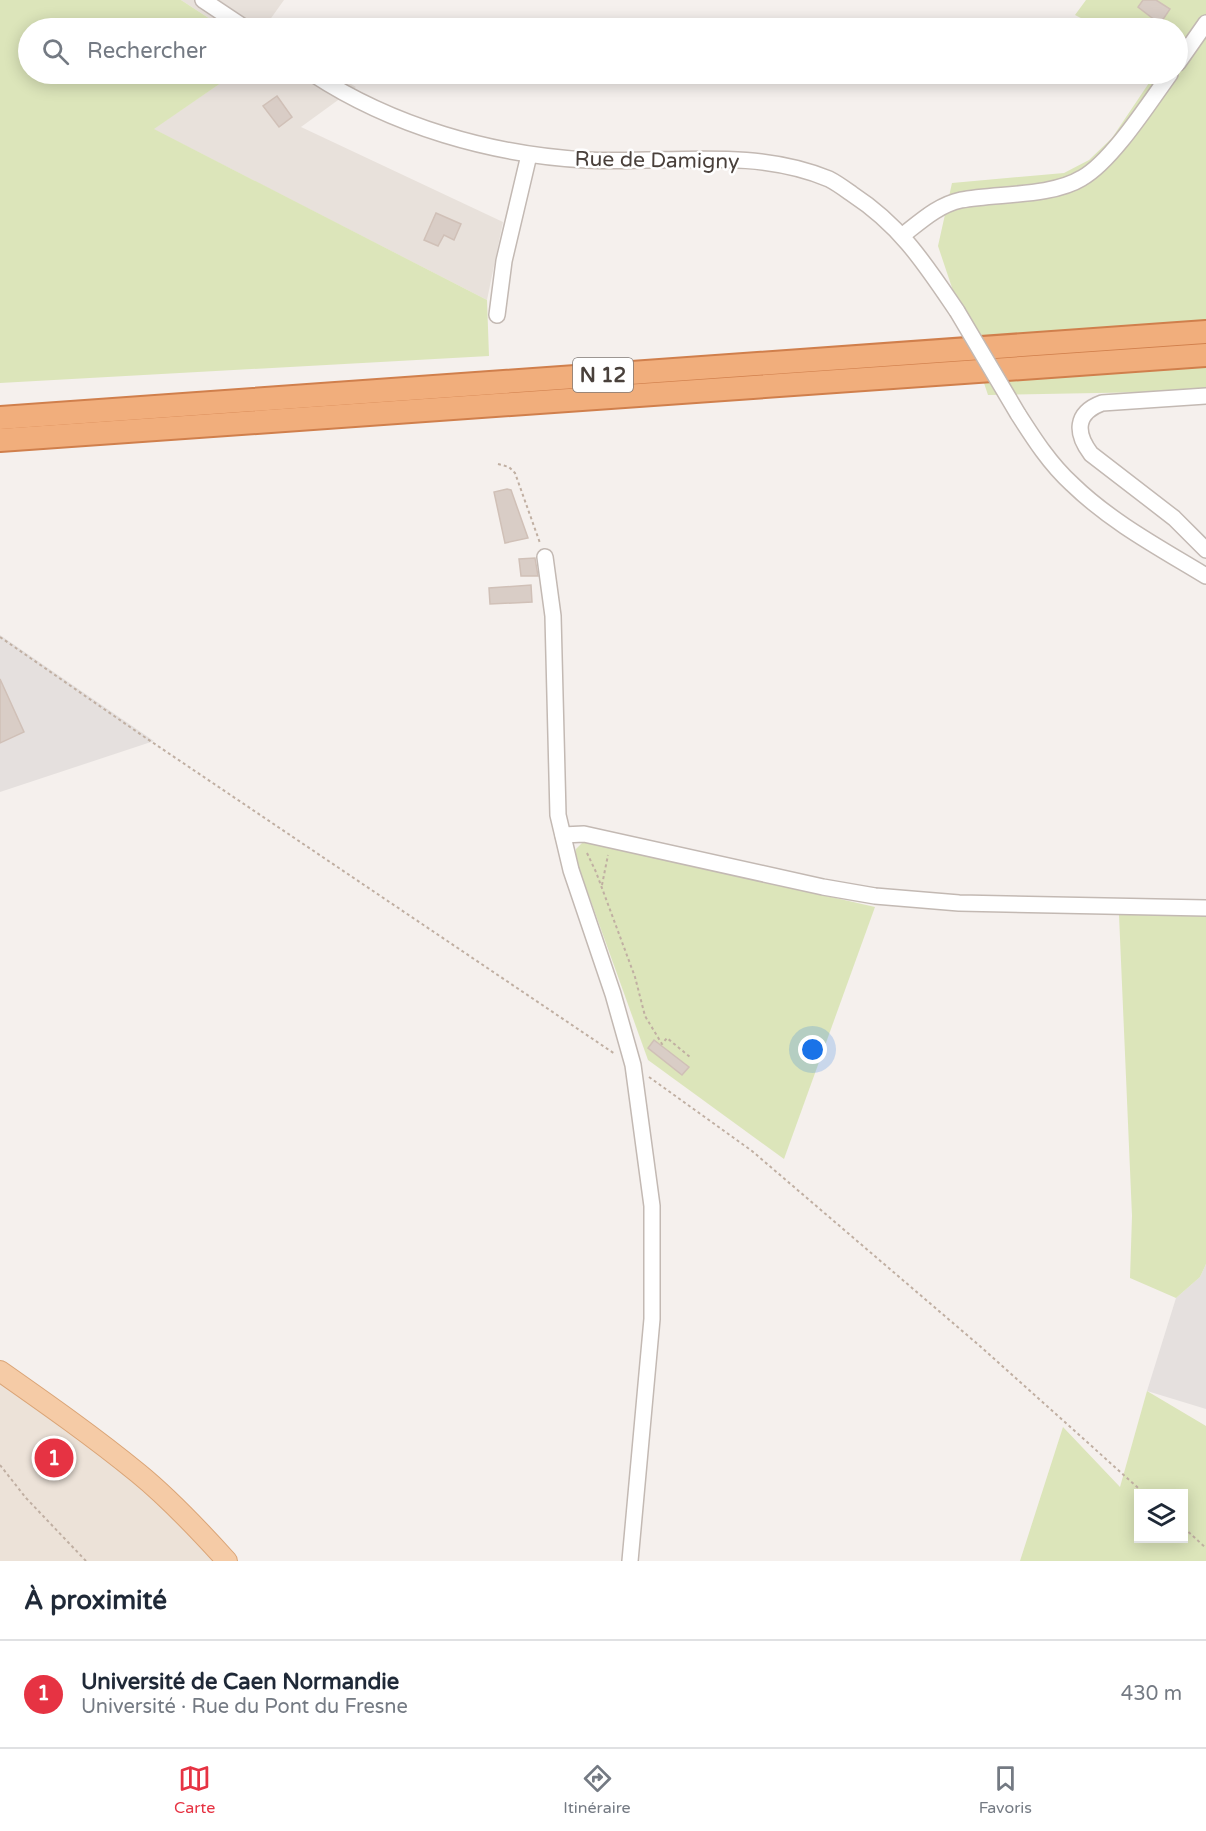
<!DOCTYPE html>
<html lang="fr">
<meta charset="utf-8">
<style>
:root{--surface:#fff;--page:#f2f2f3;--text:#1f2937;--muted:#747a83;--line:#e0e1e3;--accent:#e63343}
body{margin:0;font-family:"Varela Round",sans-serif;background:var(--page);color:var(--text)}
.controls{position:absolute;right:18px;bottom:18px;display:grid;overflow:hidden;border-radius:0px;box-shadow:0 3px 15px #0003}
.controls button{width:54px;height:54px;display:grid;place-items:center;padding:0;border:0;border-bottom:2px solid var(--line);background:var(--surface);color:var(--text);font:30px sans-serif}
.you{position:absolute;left:813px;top:1050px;width:21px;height:21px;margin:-15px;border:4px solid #fff;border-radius:50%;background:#1a73e8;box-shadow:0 0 0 9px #1a73e833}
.badge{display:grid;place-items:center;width:39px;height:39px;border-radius:50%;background:var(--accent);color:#fff;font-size:20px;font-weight:700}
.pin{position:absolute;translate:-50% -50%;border:3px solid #fff;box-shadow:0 2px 6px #0006}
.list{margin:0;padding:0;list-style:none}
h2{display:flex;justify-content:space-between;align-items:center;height:78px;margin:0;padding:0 24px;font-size:26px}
h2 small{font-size:20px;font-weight:400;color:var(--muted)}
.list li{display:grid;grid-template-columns:39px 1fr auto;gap:18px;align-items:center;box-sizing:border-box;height:108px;padding:0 24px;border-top:2px solid var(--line)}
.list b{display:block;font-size:22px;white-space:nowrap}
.list p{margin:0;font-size:20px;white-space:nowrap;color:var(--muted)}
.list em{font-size:20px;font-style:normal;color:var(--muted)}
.icon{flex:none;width:33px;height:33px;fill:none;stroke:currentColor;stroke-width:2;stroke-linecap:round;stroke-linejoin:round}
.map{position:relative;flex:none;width:1206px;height:1561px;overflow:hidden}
.search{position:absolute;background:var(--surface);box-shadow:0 3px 15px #0003;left:18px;right:18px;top:18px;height:66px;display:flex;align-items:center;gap:15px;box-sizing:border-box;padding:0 21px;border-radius:33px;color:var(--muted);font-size:22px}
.sheet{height:186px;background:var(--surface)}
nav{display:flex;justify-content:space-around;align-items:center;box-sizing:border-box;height:84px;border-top:2px solid var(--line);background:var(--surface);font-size:16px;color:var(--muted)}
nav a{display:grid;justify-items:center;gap:3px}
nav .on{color:var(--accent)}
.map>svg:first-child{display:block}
.residential{fill:#e8e1db}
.industrial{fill:#e5e0de}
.education{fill:#ece2d8}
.green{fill:#dce5ba;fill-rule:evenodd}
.building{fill:#d9cdc6;stroke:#d0c0b7;stroke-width:1.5}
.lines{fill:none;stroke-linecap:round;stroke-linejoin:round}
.minor-casing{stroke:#c3b9b3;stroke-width:18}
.major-casing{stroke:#daa476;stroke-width:22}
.highway-casing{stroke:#d07f4c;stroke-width:26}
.path{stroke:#c0afa2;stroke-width:2;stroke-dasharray:3 3;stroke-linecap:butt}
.minor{stroke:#fff;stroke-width:15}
.major{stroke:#f5cba6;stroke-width:20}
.highway{stroke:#f1ae7c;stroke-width:22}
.minor-bridge-casing{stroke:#c3b9b3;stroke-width:18;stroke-linecap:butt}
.minor-bridge{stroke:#fff;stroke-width:15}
.labels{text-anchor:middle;stroke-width:5;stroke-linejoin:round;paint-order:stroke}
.shield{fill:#fff;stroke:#807976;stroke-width:1.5}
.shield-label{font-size:20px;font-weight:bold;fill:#49403b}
.street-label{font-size:21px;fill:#49403b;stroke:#fff}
</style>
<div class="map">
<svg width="1206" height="1561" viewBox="0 0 1206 1561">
<rect width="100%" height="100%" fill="#f5f0ed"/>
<!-- residential -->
<g class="residential">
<path d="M 181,0 L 284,0 L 264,28 L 224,28 Z"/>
<path d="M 234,74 L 334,74 L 356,87 L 301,127 L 503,222 L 487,300 L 153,129 Z"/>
</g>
<!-- industrial -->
<g class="industrial">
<path d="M 0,635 L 154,741 L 0,792 Z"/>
<path d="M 1206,1264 L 1206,1409 L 1147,1391 L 1176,1298 L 1200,1277 Z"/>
</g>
<!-- education -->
<path class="education" d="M 0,1380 L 136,1478 L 213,1561 L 0,1561 Z"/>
<!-- green -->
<g class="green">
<path d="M 0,0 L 181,0 L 224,28 L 28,28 L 28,74 L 234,74 L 154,129 L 487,300 L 489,356 L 0,383 Z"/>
<path d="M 1086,0 L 1206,0 L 1206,391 L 988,395 L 938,246 L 952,183 L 1064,173 L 1089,160 L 1112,138 L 1155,74 L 1178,74 L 1178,28 L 1100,28 L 1075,15 Z"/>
<path d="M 582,843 L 593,843 L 875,907 L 784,1159 L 648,1060 L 575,857 L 576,849 Z"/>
<path d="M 1206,913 L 1206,1264 L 1200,1277 L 1176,1298 L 1130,1278 L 1132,1216 L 1119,915 Z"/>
<path d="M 1147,1391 L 1206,1426 L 1206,1561 L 1020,1561 L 1063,1427 L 1120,1487 ZM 1138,1494 L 1184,1494 L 1184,1538 L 1138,1538 Z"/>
</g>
<!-- building -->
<g class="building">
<path d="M 1143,0 L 1156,0 L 1170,9 L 1160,24 L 1138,7 Z"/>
<path d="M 277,96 L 292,117 L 279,127 L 263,106 Z"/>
<path d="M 436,213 L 461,224 L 454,240 L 444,235 L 438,246 L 424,240 Z"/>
<path d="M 507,489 L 511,490 L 528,538 L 505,543 L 494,492 Z"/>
<path d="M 535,558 L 538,576 L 521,576 L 519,559 Z"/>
<path d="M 531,585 L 532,602 L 490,604 L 489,588 Z"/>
<path d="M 0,679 L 24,732 L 0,743 Z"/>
<path d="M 654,1040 L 689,1067 L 682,1075 L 648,1048 Z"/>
</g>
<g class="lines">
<!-- minor casing -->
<g class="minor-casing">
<g id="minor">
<path d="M 203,0 L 245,28"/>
<path d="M 1178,63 L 1206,23"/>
<path d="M 313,74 C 392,126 492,155 587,160 C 667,164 753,147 829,179 C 837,183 845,189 852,194 C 901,226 925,264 957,311"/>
<path d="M 903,235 C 921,221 938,205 961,200 C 997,193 1051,197 1082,178 C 1112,161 1149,103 1170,74"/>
<path d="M 497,315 L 504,261 L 529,155"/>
<path d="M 1206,396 L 1102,403 C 1075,413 1075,433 1091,454 L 1174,518 L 1206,550"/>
<path d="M 1018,414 C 1034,439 1050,464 1072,484 C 1111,522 1160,548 1206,576"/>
<path d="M 545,557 L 553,616 L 558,815 L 571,870 L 613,994 L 633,1065 L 652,1206 L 652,1319 L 630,1561"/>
<path d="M 563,835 L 584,834 L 823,887 L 875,896 L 959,903 L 1206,908"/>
</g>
</g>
<!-- major casing -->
<g class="major-casing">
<path id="major" d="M 0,1371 C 47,1404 94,1437 138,1473 C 170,1499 199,1530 227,1561"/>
</g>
<!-- highway casing -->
<g class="highway-casing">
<g id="highway">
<path d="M 0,418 L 1206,332"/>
<path d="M 0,440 L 1206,355"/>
</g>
</g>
<!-- path -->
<g class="path">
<path d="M 498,464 L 509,467 L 515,473 L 540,543"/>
<path d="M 0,637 L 143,736 L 615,1054"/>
<path d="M 587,853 L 596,872 L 635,977 L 645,1016 L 662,1044 L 667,1038 L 690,1057"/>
<path d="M 602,885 L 608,855"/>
<path d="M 649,1077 L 752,1151 L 981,1347 L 1145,1494"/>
<path d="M 0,1465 L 26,1498 L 86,1561"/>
<path d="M 1184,1528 L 1206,1548"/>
</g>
<!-- minor -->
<use href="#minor" class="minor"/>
<!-- major -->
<use href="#major" class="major"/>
<!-- highway -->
<use href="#highway" class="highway"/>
<!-- minor-bridge casing -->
<g class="minor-bridge-casing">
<path id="minor-bridge" d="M 957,311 L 1018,414"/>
</g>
<!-- minor-bridge -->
<use href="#minor-bridge" class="minor-bridge"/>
</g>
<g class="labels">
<!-- shield labels -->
<rect class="shield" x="573" y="358" width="60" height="34" rx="4.5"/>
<g class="shield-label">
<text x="603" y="382">N 12</text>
</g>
<!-- street labels -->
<g class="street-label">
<text transform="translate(657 160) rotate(1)" y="7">Rue de Damigny</text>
</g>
</g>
</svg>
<div class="controls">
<button><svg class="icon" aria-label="layers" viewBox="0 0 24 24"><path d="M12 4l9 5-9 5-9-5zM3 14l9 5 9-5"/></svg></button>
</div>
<div class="you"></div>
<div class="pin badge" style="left:54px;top:1458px">1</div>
<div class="search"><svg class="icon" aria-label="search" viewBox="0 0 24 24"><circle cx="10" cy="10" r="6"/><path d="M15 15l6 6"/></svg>Rechercher</div>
</div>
<section class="sheet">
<h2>À proximité<small></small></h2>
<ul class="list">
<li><span class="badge">1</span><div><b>Université de Caen Normandie</b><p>Université · Rue du Pont du Fresne</p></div><em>430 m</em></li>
</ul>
</section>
<nav>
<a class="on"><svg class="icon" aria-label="map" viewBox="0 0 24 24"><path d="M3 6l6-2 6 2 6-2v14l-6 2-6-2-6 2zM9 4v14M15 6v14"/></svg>Carte</a>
<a><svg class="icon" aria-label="directions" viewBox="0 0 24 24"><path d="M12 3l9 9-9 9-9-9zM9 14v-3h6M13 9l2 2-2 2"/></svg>Itinéraire</a>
<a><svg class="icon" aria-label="saved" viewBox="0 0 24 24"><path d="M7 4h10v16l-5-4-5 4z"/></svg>Favoris</a>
</nav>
